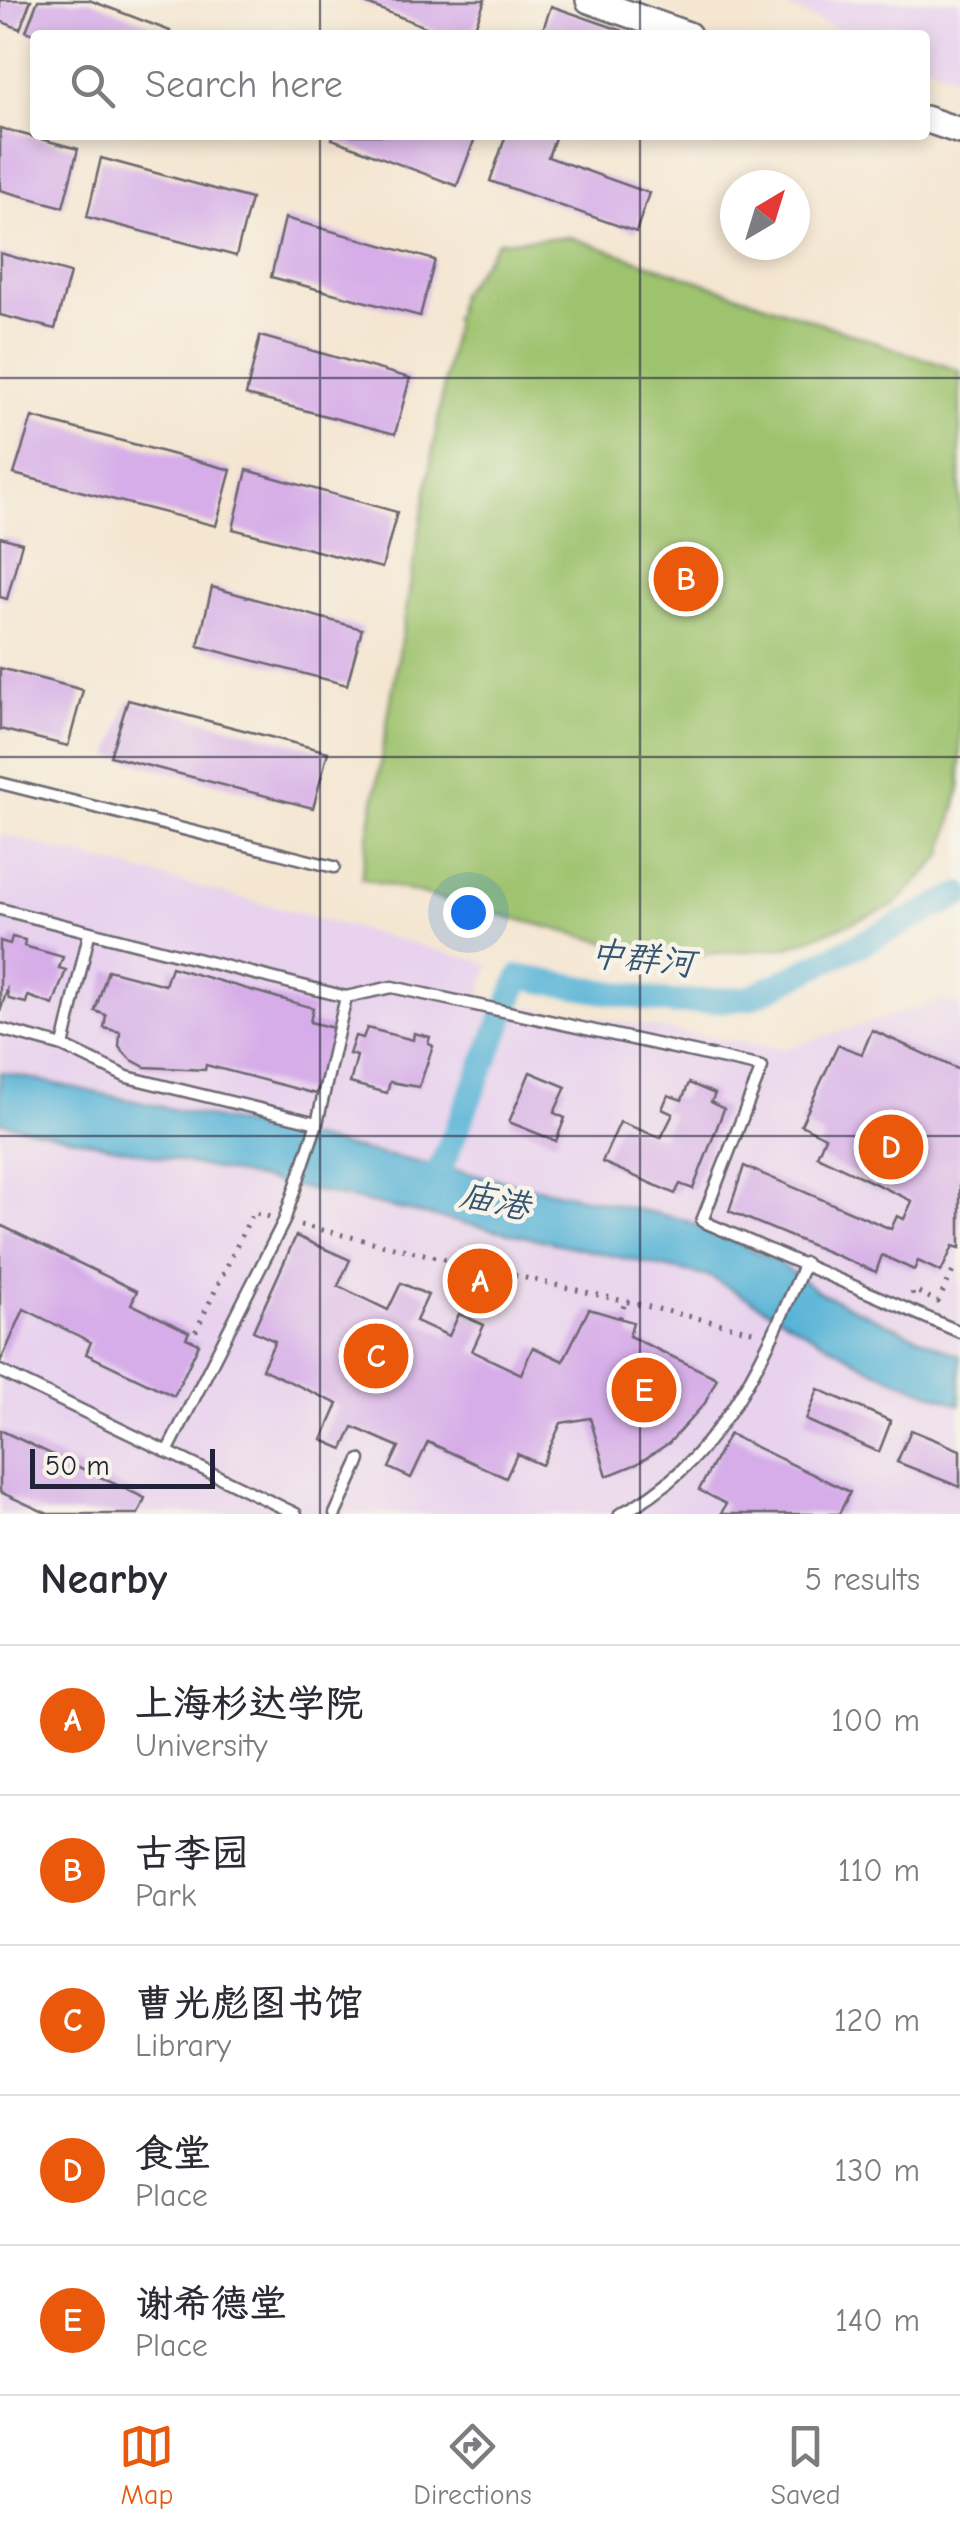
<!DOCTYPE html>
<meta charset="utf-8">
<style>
:root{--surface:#fff;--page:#f7f7f7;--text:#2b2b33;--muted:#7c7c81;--line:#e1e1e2;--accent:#ea580c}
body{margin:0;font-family:"Comic Neue","LXGW WenKai TC",sans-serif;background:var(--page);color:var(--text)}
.compass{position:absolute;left:720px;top:170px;width:90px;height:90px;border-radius:50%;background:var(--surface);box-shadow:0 5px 15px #0003;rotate:38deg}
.scale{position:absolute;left:30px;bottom:25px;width:185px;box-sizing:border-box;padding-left:10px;border:5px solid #22223b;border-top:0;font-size:28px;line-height:35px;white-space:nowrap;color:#22223b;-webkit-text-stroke:8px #f7f3e8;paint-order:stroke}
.you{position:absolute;left:468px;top:912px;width:35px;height:35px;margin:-25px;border:8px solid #fff;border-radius:50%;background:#1a73e8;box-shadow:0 0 0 15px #1a73e833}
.badge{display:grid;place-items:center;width:65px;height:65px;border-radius:50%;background:var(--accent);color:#fff;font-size:32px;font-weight:700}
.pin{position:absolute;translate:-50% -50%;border:5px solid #fff;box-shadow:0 2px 10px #0006}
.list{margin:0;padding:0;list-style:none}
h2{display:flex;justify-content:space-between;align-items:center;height:130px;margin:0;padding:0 40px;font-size:42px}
h2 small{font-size:32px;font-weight:400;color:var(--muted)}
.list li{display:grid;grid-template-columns:65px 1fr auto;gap:30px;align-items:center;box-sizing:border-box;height:150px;padding:0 40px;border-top:2px solid var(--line)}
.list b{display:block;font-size:38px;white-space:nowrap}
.list p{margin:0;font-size:32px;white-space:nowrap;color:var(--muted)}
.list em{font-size:32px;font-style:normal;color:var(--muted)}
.icon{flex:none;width:55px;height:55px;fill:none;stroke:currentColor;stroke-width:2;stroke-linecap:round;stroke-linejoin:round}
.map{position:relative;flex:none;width:960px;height:1514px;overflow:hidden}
.search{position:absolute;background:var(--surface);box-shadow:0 5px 15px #0003;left:30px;right:30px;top:30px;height:110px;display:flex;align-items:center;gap:25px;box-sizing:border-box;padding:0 35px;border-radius:10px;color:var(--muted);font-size:38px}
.sheet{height:880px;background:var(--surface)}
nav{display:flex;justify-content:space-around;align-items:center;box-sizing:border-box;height:140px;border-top:2px solid var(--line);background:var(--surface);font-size:28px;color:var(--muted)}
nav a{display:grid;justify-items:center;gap:5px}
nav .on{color:var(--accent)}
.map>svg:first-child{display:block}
.built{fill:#e8d2ee}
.green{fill:#9ec36e;stroke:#607254;stroke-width:2.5}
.water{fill:#59b4d7;stroke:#3e6b89;stroke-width:2.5}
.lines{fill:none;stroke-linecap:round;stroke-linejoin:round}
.canal{stroke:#59b4d7;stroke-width:25}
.building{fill:#d6ade8}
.service-casing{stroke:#6c6770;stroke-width:15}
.tertiary-casing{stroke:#6c6770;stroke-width:30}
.path{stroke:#6c6770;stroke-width:5;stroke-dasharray:2.5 8;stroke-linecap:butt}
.service{stroke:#fff;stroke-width:10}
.tertiary{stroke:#fff;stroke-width:25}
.grid{fill:none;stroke:#22223b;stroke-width:2.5;stroke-opacity:0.55}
.labels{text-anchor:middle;stroke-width:9;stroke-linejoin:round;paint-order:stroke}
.water-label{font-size:35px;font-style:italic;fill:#355572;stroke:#f7f3e8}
</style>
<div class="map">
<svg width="960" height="1514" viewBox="0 0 960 1514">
<rect width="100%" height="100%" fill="#f7f3e8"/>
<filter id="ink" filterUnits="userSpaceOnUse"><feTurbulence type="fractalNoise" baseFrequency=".01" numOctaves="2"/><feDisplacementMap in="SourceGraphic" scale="20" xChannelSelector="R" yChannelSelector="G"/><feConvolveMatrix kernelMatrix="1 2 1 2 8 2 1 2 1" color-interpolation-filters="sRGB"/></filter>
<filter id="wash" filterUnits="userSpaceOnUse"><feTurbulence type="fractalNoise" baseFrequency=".0048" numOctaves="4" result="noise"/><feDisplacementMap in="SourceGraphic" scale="40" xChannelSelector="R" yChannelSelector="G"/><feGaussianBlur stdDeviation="2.25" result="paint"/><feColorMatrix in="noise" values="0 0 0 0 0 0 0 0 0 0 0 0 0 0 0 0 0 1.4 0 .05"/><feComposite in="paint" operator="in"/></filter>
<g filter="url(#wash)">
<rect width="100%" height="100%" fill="#f4e6d1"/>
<!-- built -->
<g class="built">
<path d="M 768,0 L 960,0 L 960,78 L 925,64 L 925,35 L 855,35 Z"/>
<path d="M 0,834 L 489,964 L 480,999 L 783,1049 L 942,1000 L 960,1005 L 960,1514 L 0,1514 Z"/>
</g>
<!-- green -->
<path class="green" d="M 570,237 L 960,371 L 960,787 L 943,855 L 894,906 L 786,948 L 662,957 L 361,878 L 459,295 L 499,241 Z"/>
<!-- water -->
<path class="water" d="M 0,1072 L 682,1219 L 774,1259 L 820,1293 L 960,1356 L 960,1405 L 873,1370 L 710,1277 L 0,1122 Z"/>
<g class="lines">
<!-- canal -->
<path class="canal" d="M 433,1186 L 520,977 L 672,1003 L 750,998 L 960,895"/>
</g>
<g id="blocks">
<!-- building -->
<g class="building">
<path d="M 0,0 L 31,0 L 20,29 L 0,21 Z"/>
<path d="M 38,0 L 89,0 L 170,31 L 168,35 L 36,35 L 26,31 Z"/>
<path d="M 357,0 L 485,0 L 472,35 L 446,35 Z"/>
<path d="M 551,6 L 632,34 L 632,35 L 541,35 Z"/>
<path d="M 0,128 L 78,149 L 63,207 L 0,190 Z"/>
<path d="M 333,135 L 466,135 L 475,138 L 457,186 L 332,139 Z"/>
<path d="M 506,135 L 556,135 L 548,157 L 649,193 L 636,232 L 490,181 Z"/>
<path d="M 101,158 L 251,199 L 236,256 L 87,217 Z"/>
<path d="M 285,218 L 435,260 L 420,316 L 271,277 Z"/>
<path d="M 0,253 L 70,273 L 55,329 L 0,315 Z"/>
<path d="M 260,336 L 410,378 L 395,434 L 246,395 Z"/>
<path d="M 32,417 L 231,470 L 216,526 L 14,474 Z"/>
<path d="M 247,470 L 397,512 L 382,568 L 233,529 Z"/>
<path d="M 0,537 L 22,543 L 7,599 L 0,597 Z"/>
<path d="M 212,587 L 362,629 L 347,685 L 198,646 Z"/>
<path d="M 0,668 L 83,690 L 68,746 L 0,729 Z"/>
<path d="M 128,700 L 328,752 L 313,808 L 110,756 Z"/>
<path d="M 12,937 L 25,940 L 24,946 L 63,957 L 59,968 L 66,970 L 53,1005 L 28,996 L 26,1003 L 9,999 L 7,990 L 0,1012 L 0,941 L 10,944 Z"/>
<path d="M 171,967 L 313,1008 L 310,1022 L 337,1029 L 316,1094 L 206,1065 L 205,1070 L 145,1067 L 130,1059 L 119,1047 L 120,1032 L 104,1028 L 106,1015 L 95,1011 L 108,970 L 165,985 Z"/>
<path d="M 367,1028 L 413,1040 L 414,1033 L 430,1037 L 428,1043 L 433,1046 L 419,1087 L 390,1082 L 387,1093 L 350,1083 L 357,1056 L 349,1054 L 355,1036 L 363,1038 Z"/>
<path d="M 872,1030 L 960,1070 L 960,1248 L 953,1246 L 941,1272 L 918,1261 L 914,1270 L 882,1255 L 876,1272 L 729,1211 L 744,1166 L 891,1229 L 897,1216 L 904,1219 L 912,1201 L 817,1156 L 825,1137 L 801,1125 L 838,1045 L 862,1054 Z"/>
<path d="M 530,1072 L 566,1087 L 554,1113 L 565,1118 L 556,1141 L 509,1122 Z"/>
<path d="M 689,1083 L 715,1094 L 711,1102 L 724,1109 L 693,1189 L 680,1184 L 675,1194 L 602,1162 L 620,1122 L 661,1138 L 673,1114 L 662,1109 L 668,1095 L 682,1100 Z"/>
<path d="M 0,1225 L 137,1291 L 131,1304 L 189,1332 L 186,1338 L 199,1344 L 174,1396 L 86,1354 L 91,1342 L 24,1309 L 0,1363 Z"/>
<path d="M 296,1236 L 350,1260 L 338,1286 L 388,1310 L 401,1283 L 428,1295 L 416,1321 L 449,1336 L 459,1314 L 484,1325 L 472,1351 L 521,1374 L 533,1347 L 563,1361 L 589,1309 L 633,1322 L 629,1336 L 717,1378 L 705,1403 L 669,1443 L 637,1464 L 607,1476 L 590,1418 L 561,1423 L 542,1465 L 517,1454 L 506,1478 L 428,1442 L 411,1478 L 389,1468 L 399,1447 L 353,1427 L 343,1449 L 322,1440 L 338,1404 L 262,1369 L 275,1341 L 253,1331 Z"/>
<path d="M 818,1389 L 891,1421 L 879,1452 L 806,1420 Z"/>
<path d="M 0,1430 L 145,1498 L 138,1514 L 48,1514 L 0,1492 Z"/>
<path d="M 911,1430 L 960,1450 L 960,1487 L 897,1462 Z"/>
<path d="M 729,1434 L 850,1492 L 839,1514 L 721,1514 L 726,1504 L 699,1490 Z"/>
</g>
</g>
</g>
<g filter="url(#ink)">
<use href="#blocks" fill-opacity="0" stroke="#6c6770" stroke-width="2.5"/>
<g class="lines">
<!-- service casing -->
<g class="service-casing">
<g id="service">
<path d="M 0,783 L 334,867"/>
<path d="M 0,909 L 346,997 L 392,987 L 762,1067 L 702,1221 L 960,1332"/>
<path d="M 0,1029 L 63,1046 L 127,1077 L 317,1123 L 346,997"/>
<path d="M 63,1046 L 89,934"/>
<path d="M 0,1371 L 296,1514"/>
<path d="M 167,1452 L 284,1221 L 317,1123"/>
<path d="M 335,1514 L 360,1460"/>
<path d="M 620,1514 C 719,1464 763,1359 805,1263"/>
</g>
</g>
<!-- tertiary casing -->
<g class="tertiary-casing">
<g id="tertiary">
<path d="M 589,0 L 688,35"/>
<path d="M 925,119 L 960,131"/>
</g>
</g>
<!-- path -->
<g class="path">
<path d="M 300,1225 L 756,1332"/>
<path d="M 912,1295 L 914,1290 L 938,1302 L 956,1265"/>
<path d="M 620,1318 L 625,1302"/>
<path d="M 191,1341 L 253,1212 L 270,1217"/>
</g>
<!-- service -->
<use href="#service" class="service"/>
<!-- tertiary -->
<use href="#tertiary" class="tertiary"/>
</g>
</g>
<!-- grid -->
<path class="grid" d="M 320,0 L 320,35M 640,0 L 640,35M 320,135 L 320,1514M 640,135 L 640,1514M 0,378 L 960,378M 0,757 L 960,757M 0,1136 L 960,1136"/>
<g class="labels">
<!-- water labels -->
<g class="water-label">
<text transform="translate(642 958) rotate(6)" y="12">中群河</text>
<text transform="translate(495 1200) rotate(12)" y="12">庙港</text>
</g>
</g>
</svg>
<svg class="compass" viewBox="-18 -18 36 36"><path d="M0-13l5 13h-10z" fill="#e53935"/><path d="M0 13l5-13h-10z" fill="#7c7c81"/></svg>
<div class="scale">50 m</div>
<div class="you"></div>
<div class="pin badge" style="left:480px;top:1281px">A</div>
<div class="pin badge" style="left:686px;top:579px">B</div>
<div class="pin badge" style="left:376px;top:1356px">C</div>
<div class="pin badge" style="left:891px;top:1147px">D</div>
<div class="pin badge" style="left:644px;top:1390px">E</div>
<div class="search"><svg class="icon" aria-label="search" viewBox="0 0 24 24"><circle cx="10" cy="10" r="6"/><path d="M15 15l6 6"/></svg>Search here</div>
</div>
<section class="sheet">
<h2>Nearby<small>5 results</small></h2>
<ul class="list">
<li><span class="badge">A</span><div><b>上海杉达学院</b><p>University</p></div><em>100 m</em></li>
<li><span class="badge">B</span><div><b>古李园</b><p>Park</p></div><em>110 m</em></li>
<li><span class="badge">C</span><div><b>曹光彪图书馆</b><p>Library</p></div><em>120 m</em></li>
<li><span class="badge">D</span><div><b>食堂</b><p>Place</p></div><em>130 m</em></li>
<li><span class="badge">E</span><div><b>谢希德堂</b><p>Place</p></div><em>140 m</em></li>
</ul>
</section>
<nav>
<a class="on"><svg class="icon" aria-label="map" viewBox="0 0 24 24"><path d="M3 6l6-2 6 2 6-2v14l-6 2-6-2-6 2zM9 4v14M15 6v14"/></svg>Map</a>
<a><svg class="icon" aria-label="directions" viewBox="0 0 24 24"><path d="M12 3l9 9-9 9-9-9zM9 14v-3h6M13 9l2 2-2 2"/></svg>Directions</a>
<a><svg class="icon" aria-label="saved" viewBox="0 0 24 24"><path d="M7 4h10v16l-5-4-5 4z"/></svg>Saved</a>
</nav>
